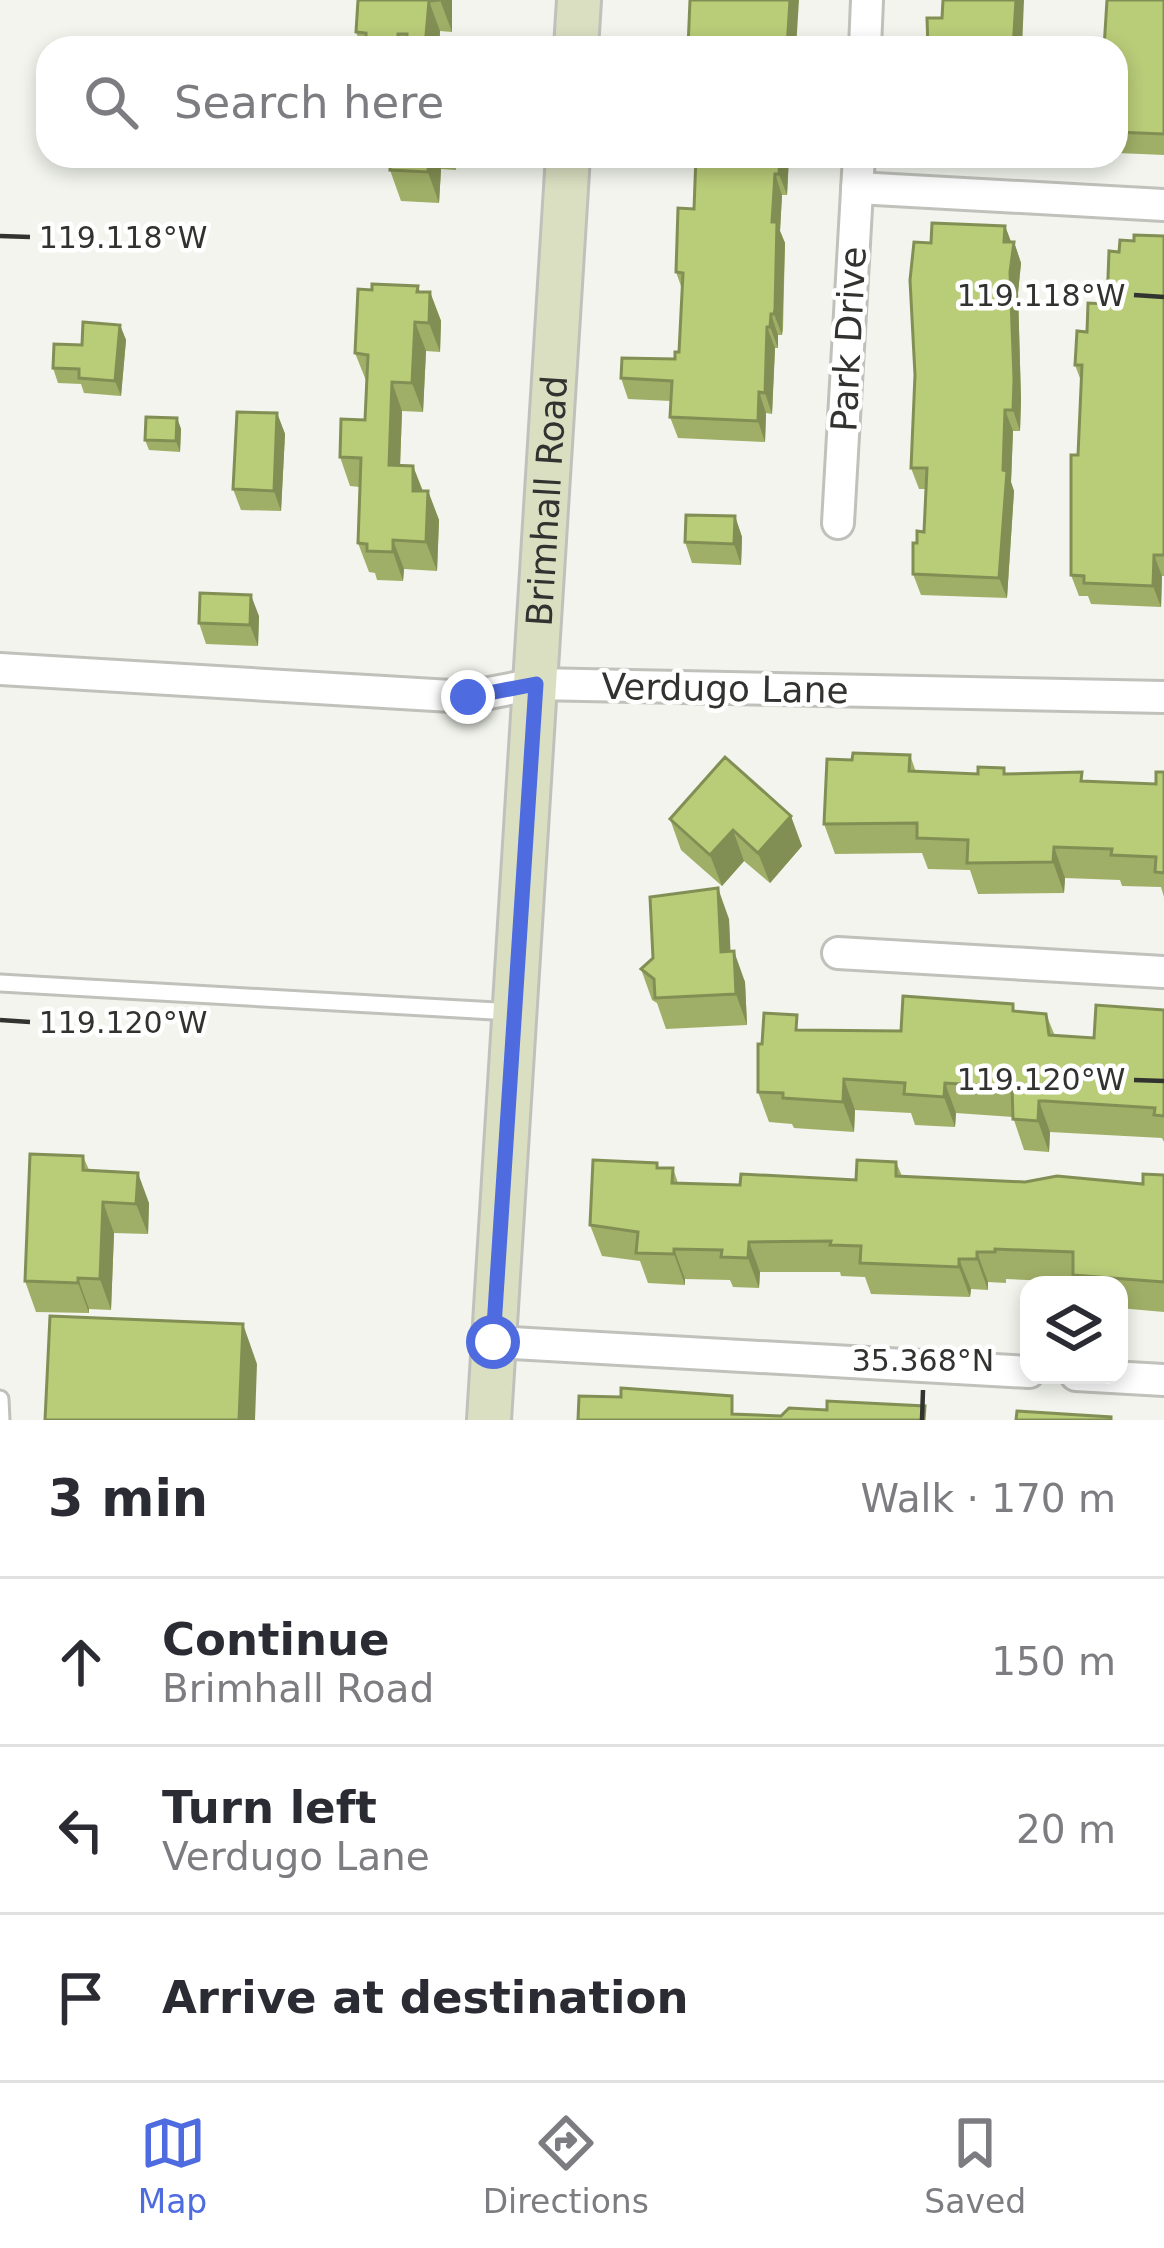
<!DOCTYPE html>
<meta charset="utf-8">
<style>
:root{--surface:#fff;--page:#f2f2f3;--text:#2b2b33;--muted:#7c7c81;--line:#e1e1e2;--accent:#4e6bdf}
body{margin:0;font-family:"DejaVu Sans",sans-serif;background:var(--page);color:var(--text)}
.controls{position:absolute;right:36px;bottom:36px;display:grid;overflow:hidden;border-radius:24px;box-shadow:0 6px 18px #0003}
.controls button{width:108px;height:108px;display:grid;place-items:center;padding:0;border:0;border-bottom:3px solid var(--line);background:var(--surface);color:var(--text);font:60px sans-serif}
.stop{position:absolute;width:36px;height:36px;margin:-27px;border:9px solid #4e6bdf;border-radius:50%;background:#fff}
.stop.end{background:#4e6bdf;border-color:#fff;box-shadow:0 3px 12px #0008}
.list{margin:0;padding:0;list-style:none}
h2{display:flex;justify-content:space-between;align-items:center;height:156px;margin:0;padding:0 48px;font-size:51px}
h2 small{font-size:39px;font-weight:400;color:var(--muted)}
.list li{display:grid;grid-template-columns:78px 1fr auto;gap:36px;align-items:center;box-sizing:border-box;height:168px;padding:0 48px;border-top:3px solid var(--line)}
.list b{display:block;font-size:45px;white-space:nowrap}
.list p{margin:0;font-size:39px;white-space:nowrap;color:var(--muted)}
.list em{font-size:39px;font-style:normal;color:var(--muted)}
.icon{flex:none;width:66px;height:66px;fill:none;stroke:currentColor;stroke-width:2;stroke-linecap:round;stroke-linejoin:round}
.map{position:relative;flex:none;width:1164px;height:1420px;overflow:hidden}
.search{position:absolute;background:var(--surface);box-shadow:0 6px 18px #0003;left:36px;right:36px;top:36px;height:132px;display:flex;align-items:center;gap:30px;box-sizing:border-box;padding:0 42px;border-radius:36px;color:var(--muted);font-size:45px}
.sheet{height:660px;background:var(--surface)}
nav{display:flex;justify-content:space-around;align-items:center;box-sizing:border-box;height:168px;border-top:3px solid var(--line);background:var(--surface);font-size:33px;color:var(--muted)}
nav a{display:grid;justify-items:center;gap:6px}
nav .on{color:var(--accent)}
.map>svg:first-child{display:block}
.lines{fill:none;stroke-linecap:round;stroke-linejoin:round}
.lane-casing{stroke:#c0c1bb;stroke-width:21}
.street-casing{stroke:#c0c1bb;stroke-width:36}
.secondary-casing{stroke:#c0c1bb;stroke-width:48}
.lane{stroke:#fff;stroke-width:15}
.street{stroke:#fff;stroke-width:30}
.secondary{stroke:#dadfc1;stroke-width:42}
.wall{fill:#9faf67}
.shaded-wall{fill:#828f54}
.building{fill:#b9cc78;stroke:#828f54;stroke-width:3}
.route{stroke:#4e6bdf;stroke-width:15}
.ticks{fill:none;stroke:#323330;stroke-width:4.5}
.labels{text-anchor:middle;stroke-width:9;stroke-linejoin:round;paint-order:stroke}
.street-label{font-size:36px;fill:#323330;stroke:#fff}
.ticks-label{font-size:30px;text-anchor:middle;fill:#323330;stroke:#fff;stroke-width:9;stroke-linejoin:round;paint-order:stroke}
</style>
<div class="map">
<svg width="1164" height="1420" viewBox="0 0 1164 1420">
<rect width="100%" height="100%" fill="#f2f4ed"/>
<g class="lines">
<!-- lane casing -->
<g class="lane-casing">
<g id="lane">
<path d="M 0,983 L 512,1012"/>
<path d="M 0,1399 L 1,1420"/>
</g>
</g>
<!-- street casing -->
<g class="street-casing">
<g id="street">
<path d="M 865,48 L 867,0"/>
<path d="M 857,188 L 1164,205"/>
<path d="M 838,523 L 859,156"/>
<path d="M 0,669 L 468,697 L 536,684 L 1164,697"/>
<path d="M 838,953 L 1164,972"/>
<path d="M 493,1342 L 1029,1372"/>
<path d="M 1076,1375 L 1164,1380"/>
</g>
</g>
<!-- secondary casing -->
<g class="secondary-casing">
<g id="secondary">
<path d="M 576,48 L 579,0"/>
<path id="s1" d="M 489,1420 L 568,156"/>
</g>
</g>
<!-- lane -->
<use href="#lane" class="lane"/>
<!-- street -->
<use href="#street" class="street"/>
<!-- secondary -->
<use href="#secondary" class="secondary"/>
</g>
<!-- wall -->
<g class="wall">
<path d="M 358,0 L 452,0 L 452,32 L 440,31 L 439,48 L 362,48 L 356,32 Z"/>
<path d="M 1164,0 L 1164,155 L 1118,153 L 1116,146 L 1116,48 Z"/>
<path d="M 391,156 L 457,156 L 456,170 L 441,169 L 439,203 L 401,201 L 390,170 Z"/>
<path d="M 696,156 L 789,156 L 787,195 L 782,195 L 780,231 L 785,243 L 783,330 L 782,335 L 778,335 L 778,348 L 775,348 L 772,414 L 766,413 L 765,442 L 678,438 L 670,417 L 671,401 L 628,399 L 621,378 L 675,359 L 679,352 L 682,289 L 676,272 L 694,209 Z"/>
<path d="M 1005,226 L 1011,242 L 1014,242 L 1021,263 L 1018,293 L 1021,400 L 1020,431 L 1013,431 L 1011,482 L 1014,491 L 1007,598 L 921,595 L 913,574 L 917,543 L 924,532 L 926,489 L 919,489 L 911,468 L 931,243 Z"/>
<path d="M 1164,236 L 1164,576 L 1162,576 L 1161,607 L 1091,604 L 1088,596 L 1079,596 L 1071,575 L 1081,381 L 1075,365 L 1087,332 L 1107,304 L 1134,241 Z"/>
<path d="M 418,286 L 420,292 L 430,292 L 441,321 L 440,352 L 426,351 L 423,412 L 402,411 L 400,465 L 413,466 L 423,491 L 428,491 L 439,520 L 437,571 L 404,569 L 403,581 L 377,580 L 375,573 L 369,572 L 358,543 L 360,487 L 350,486 L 340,457 L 365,420 L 367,383 L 355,353 L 372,290 Z"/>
<path d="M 120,325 L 126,340 L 121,396 L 84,393 L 81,384 L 58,383 L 53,368 L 82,345 Z"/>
<path d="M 277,413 L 285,434 L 281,511 L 241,510 L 233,489 Z"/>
<path d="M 177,418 L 181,429 L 180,452 L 149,450 L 145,440 Z"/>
<path d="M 735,516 L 742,537 L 741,565 L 692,563 L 685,542 Z"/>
<path d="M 259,616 L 258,646 L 206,644 L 199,623 Z"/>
<path d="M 910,755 L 916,772 L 1006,774 L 1085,781 L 1156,784 L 1164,772 L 1164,897 L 1161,887 L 1122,886 L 1120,880 L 1065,878 L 1064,893 L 978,894 L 970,870 L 928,869 L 922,853 L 835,854 L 824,824 L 852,760 Z"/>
<path d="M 725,757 L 802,846 L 770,883 L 744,861 L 722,886 L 681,850 L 670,819 Z"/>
<path d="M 729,919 L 730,951 L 745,982 L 747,1025 L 666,1029 L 657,1003 L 652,1000 L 641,969 Z"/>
<path d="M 1164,1010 L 1164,1142 L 1162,1138 L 1050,1132 L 1049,1152 L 1024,1150 L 1013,1117 L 956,1113 L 955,1127 L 915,1125 L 911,1113 L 855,1110 L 854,1132 L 794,1128 L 792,1124 L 769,1122 L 758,1092 L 762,1044 L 803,1030 L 901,1031 L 1016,1011 L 1046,1014 L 1055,1036 L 1094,1038 Z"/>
<path d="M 83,1156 L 89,1170 L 149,1203 L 148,1234 L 114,1233 L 111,1310 L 89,1309 L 89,1313 L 36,1312 L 25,1281 Z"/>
<path d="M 896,1162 L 902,1176 L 1025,1182 L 1143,1184 L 1164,1175 L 1164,1312 L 1119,1308 L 1119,1285 L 1076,1285 L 1075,1282 L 1006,1279 L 1006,1283 L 988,1282 L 988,1290 L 971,1289 L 970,1297 L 871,1294 L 865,1277 L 841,1276 L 840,1272 L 760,1272 L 759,1288 L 733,1287 L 730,1280 L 685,1279 L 685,1285 L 648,1283 L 640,1261 L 602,1256 L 590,1225 L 659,1168 L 673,1168 L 678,1183 L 740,1185 L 856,1180 Z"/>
</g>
<!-- shaded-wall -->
<g class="shaded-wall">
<path d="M 440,0 L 452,0 L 452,32 Z"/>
<path d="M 790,0 L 799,0 L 796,48 L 787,48 Z"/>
<path d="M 1016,0 L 1024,0 L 1022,48 L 1013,48 Z"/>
<path d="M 429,1 L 440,31 L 439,48 L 426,48 Z"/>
<path d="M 429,156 L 436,156 L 441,169 L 439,203 L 428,172 Z"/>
<path d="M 780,156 L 789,156 L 787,195 L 779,174 Z"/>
<path d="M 775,174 L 782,195 L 780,231 L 785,243 L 782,335 L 774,314 L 772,222 Z"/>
<path d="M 1005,226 L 1013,247 L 1014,242 L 1021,263 L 1018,293 L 1021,400 L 1020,431 L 1013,410 Z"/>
<path d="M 430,292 L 441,321 L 440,352 L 429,323 Z"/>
<path d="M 771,314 L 778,335 L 778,348 L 770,327 Z"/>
<path d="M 415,322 L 426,351 L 423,412 L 412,383 Z"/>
<path d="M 120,325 L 126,340 L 121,396 L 115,381 Z"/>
<path d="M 767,327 L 775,348 L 772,414 L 765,393 Z"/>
<path d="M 392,382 L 402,411 L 399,494 L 389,465 Z"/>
<path d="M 759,392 L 766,413 L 765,442 L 758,421 Z"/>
<path d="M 1005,410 L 1013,431 L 1011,482 L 1014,491 L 1007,598 L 999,578 Z"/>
<path d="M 277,413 L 285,434 L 281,511 L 274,491 Z"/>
<path d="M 177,418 L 181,429 L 180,452 L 176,441 Z"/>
<path d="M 413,466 L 424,495 L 413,491 Z"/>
<path d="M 428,491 L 439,520 L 437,571 L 426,542 Z"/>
<path d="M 735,516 L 742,537 L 741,565 L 734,544 Z"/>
<path d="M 393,540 L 404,569 L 403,581 L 393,552 Z"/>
<path d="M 1154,555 L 1162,576 L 1161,607 L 1153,586 Z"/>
<path d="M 251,595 L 259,616 L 258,646 L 250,625 Z"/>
<path d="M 791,816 L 802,846 L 770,883 L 758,853 Z"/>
<path d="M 733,830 L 744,861 L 722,886 L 710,855 Z"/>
<path d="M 1054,847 L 1065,878 L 1064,893 L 1053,862 Z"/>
<path d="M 718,888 L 729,919 L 732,982 L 721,952 Z"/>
<path d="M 734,951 L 745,982 L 747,1025 L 736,994 Z"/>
<path d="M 844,1079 L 855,1110 L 854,1132 L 843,1102 Z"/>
<path d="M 945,1083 L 956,1113 L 955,1127 L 944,1097 Z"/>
<path d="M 1039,1101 L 1050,1132 L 1049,1152 L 1038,1121 Z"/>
<path d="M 138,1173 L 149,1203 L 148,1234 L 136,1204 Z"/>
<path d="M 103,1202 L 114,1233 L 111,1310 L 100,1279 Z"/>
<path d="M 749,1242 L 760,1272 L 759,1288 L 748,1258 Z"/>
<path d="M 674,1249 L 685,1279 L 685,1285 L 674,1254 Z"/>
<path d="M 977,1252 L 988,1282 L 988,1290 L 977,1259 Z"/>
<path d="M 959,1259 L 971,1289 L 970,1297 L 959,1267 Z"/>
<path d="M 78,1278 L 89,1309 L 89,1313 L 78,1283 Z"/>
<path d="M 243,1324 L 257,1364 L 255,1420 L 239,1420 Z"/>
</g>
<!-- building -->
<g class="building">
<path d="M 358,0 L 440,0 L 429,1 L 425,47 L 407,46 L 407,34 L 398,34 L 398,47 L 366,46 L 366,33 L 356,32 Z"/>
<path d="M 690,0 L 790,0 L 787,48 L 688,48 Z"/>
<path d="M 943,0 L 1016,0 L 1013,48 L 928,48 L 927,18 L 942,18 Z"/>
<path d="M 1107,0 L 1164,0 L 1164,134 L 1116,132 L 1116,48 L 1104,48 Z"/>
<path d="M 391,156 L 429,156 L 428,172 L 390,170 Z"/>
<path d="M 696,156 L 780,156 L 779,174 L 775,174 L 772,222 L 777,222 L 775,309 L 774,314 L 771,314 L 770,327 L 767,327 L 765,393 L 759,392 L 758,421 L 670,417 L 672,381 L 621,378 L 622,358 L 675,359 L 675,352 L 679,352 L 683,273 L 676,272 L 678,208 L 694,209 Z"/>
<path d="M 932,223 L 1005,226 L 1004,242 L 1014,242 L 1010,272 L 1014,379 L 1013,410 L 1005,410 L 1003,470 L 1007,471 L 999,578 L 913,574 L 913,543 L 917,543 L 917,531 L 924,532 L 927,468 L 911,468 L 915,375 L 910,280 L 914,242 L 931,243 Z"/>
<path d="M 1134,235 L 1164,236 L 1164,555 L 1154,555 L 1153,586 L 1084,583 L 1084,576 L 1071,575 L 1071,455 L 1078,455 L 1082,365 L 1075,365 L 1077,331 L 1087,332 L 1088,303 L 1107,304 L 1109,251 L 1119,252 L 1120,240 L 1134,241 Z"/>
<path d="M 372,284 L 418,286 L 417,292 L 430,292 L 429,323 L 415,322 L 412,383 L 392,382 L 389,465 L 413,466 L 413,491 L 428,491 L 426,542 L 393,540 L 393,552 L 367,551 L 367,544 L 358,543 L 361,458 L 340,457 L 341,419 L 365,420 L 368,355 L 355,353 L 358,289 L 372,290 Z"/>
<path d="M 83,322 L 120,325 L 115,381 L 79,378 L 79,369 L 53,368 L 54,344 L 82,345 Z"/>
<path d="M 237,412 L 277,413 L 274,491 L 233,489 Z"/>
<path d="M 146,417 L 177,418 L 176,441 L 145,440 Z"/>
<path d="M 686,515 L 735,516 L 734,544 L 685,542 Z"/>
<path d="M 200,593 L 251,595 L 250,625 L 199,623 Z"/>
<path d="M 853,753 L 910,755 L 909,771 L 978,774 L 978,767 L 1004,768 L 1004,774 L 1082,772 L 1081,781 L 1156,784 L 1156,772 L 1164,772 L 1164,873 L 1155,872 L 1156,857 L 1111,855 L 1112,849 L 1054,847 L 1053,862 L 967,863 L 968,840 L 917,838 L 917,823 L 824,824 L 827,759 L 852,760 Z"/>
<path d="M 725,757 L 791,816 L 758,853 L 733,830 L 710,855 L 670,819 Z"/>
<path d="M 718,888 L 721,952 L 734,951 L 736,994 L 655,998 L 654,979 L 641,969 L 653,958 L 650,897 Z"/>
<path d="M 903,996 L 1013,1004 L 1013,1011 L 1046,1014 L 1049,1035 L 1094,1038 L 1096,1005 L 1164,1010 L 1164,1116 L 1154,1115 L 1155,1108 L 1045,1101 L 1039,1101 L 1038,1121 L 1013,1119 L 1012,1087 L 945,1083 L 944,1097 L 904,1094 L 905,1083 L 844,1079 L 843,1102 L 783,1098 L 783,1093 L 758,1092 L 758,1044 L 762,1044 L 764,1013 L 797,1015 L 796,1030 L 901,1031 Z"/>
<path d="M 30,1154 L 83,1156 L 83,1170 L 138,1173 L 136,1204 L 103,1202 L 100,1279 L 78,1278 L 78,1283 L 25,1281 Z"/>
<path d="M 593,1160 L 657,1163 L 657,1168 L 673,1168 L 672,1183 L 740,1185 L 741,1174 L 856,1180 L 857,1160 L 896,1162 L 896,1176 L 1025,1182 L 1057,1176 L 1143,1184 L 1143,1174 L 1164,1175 L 1164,1282 L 1073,1275 L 1073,1252 L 995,1249 L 995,1252 L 977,1252 L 977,1259 L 959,1259 L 959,1267 L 860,1263 L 861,1246 L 830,1245 L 831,1241 L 749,1242 L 748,1258 L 721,1257 L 722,1250 L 674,1249 L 674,1254 L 636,1253 L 638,1232 L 590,1225 Z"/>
<path d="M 50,1316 L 243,1324 L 239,1420 L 45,1420 Z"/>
<path d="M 621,1388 L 732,1396 L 732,1414 L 781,1416 L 789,1408 L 827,1410 L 827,1401 L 925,1406 L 924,1420 L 578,1420 L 579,1396 L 621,1397 Z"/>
<path d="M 1017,1411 L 1111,1417 L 1111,1420 L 1016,1420 Z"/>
</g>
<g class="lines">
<!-- route -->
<path class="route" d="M 468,697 L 536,684 L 493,1342"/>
</g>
<!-- ticks -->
<path class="ticks" d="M 0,236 L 30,237M 1134,295 L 1164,297M 0,1020 L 30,1022M 1134,1080 L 1164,1081M 922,1420 L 923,1390"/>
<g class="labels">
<!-- street labels -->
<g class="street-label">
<text transform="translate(848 339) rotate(-87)" y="13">Park Drive</text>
<text dy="13" stroke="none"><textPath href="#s1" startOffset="921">Brimhall Road</textPath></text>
<text transform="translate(725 688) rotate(1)" y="13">Verdugo Lane</text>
</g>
</g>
<g class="ticks-label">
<text x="123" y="248">119.118°W</text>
<text x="1041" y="306">119.118°W</text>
<text x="123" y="1033">119.120°W</text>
<text x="1041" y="1090">119.120°W</text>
<text x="923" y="1371">35.368°N</text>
</g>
</svg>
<div class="controls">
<button><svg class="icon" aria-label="layers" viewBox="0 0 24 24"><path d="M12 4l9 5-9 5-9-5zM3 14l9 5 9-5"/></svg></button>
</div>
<div class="stop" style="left:493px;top:1342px"></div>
<div class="stop end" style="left:468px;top:697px"></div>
<div class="search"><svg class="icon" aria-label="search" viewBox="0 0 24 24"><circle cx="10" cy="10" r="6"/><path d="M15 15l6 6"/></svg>Search here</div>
</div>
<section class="sheet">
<h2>3 min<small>Walk · 170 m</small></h2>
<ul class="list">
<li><svg class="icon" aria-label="ahead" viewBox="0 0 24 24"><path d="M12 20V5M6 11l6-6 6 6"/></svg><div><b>Continue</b><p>Brimhall Road</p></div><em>150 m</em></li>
<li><svg class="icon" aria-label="left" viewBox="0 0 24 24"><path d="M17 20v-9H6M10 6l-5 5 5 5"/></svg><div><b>Turn left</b><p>Verdugo Lane</p></div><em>20 m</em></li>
<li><svg class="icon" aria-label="arrive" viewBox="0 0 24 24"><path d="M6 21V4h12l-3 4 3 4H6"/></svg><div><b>Arrive at destination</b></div></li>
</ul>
</section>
<nav>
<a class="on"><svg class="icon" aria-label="map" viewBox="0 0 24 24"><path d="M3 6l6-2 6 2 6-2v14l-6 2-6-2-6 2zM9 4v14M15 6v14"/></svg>Map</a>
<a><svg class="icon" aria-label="directions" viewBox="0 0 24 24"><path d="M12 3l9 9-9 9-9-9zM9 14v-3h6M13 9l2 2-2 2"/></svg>Directions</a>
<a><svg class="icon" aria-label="saved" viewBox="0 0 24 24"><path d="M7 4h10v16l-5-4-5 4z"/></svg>Saved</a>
</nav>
